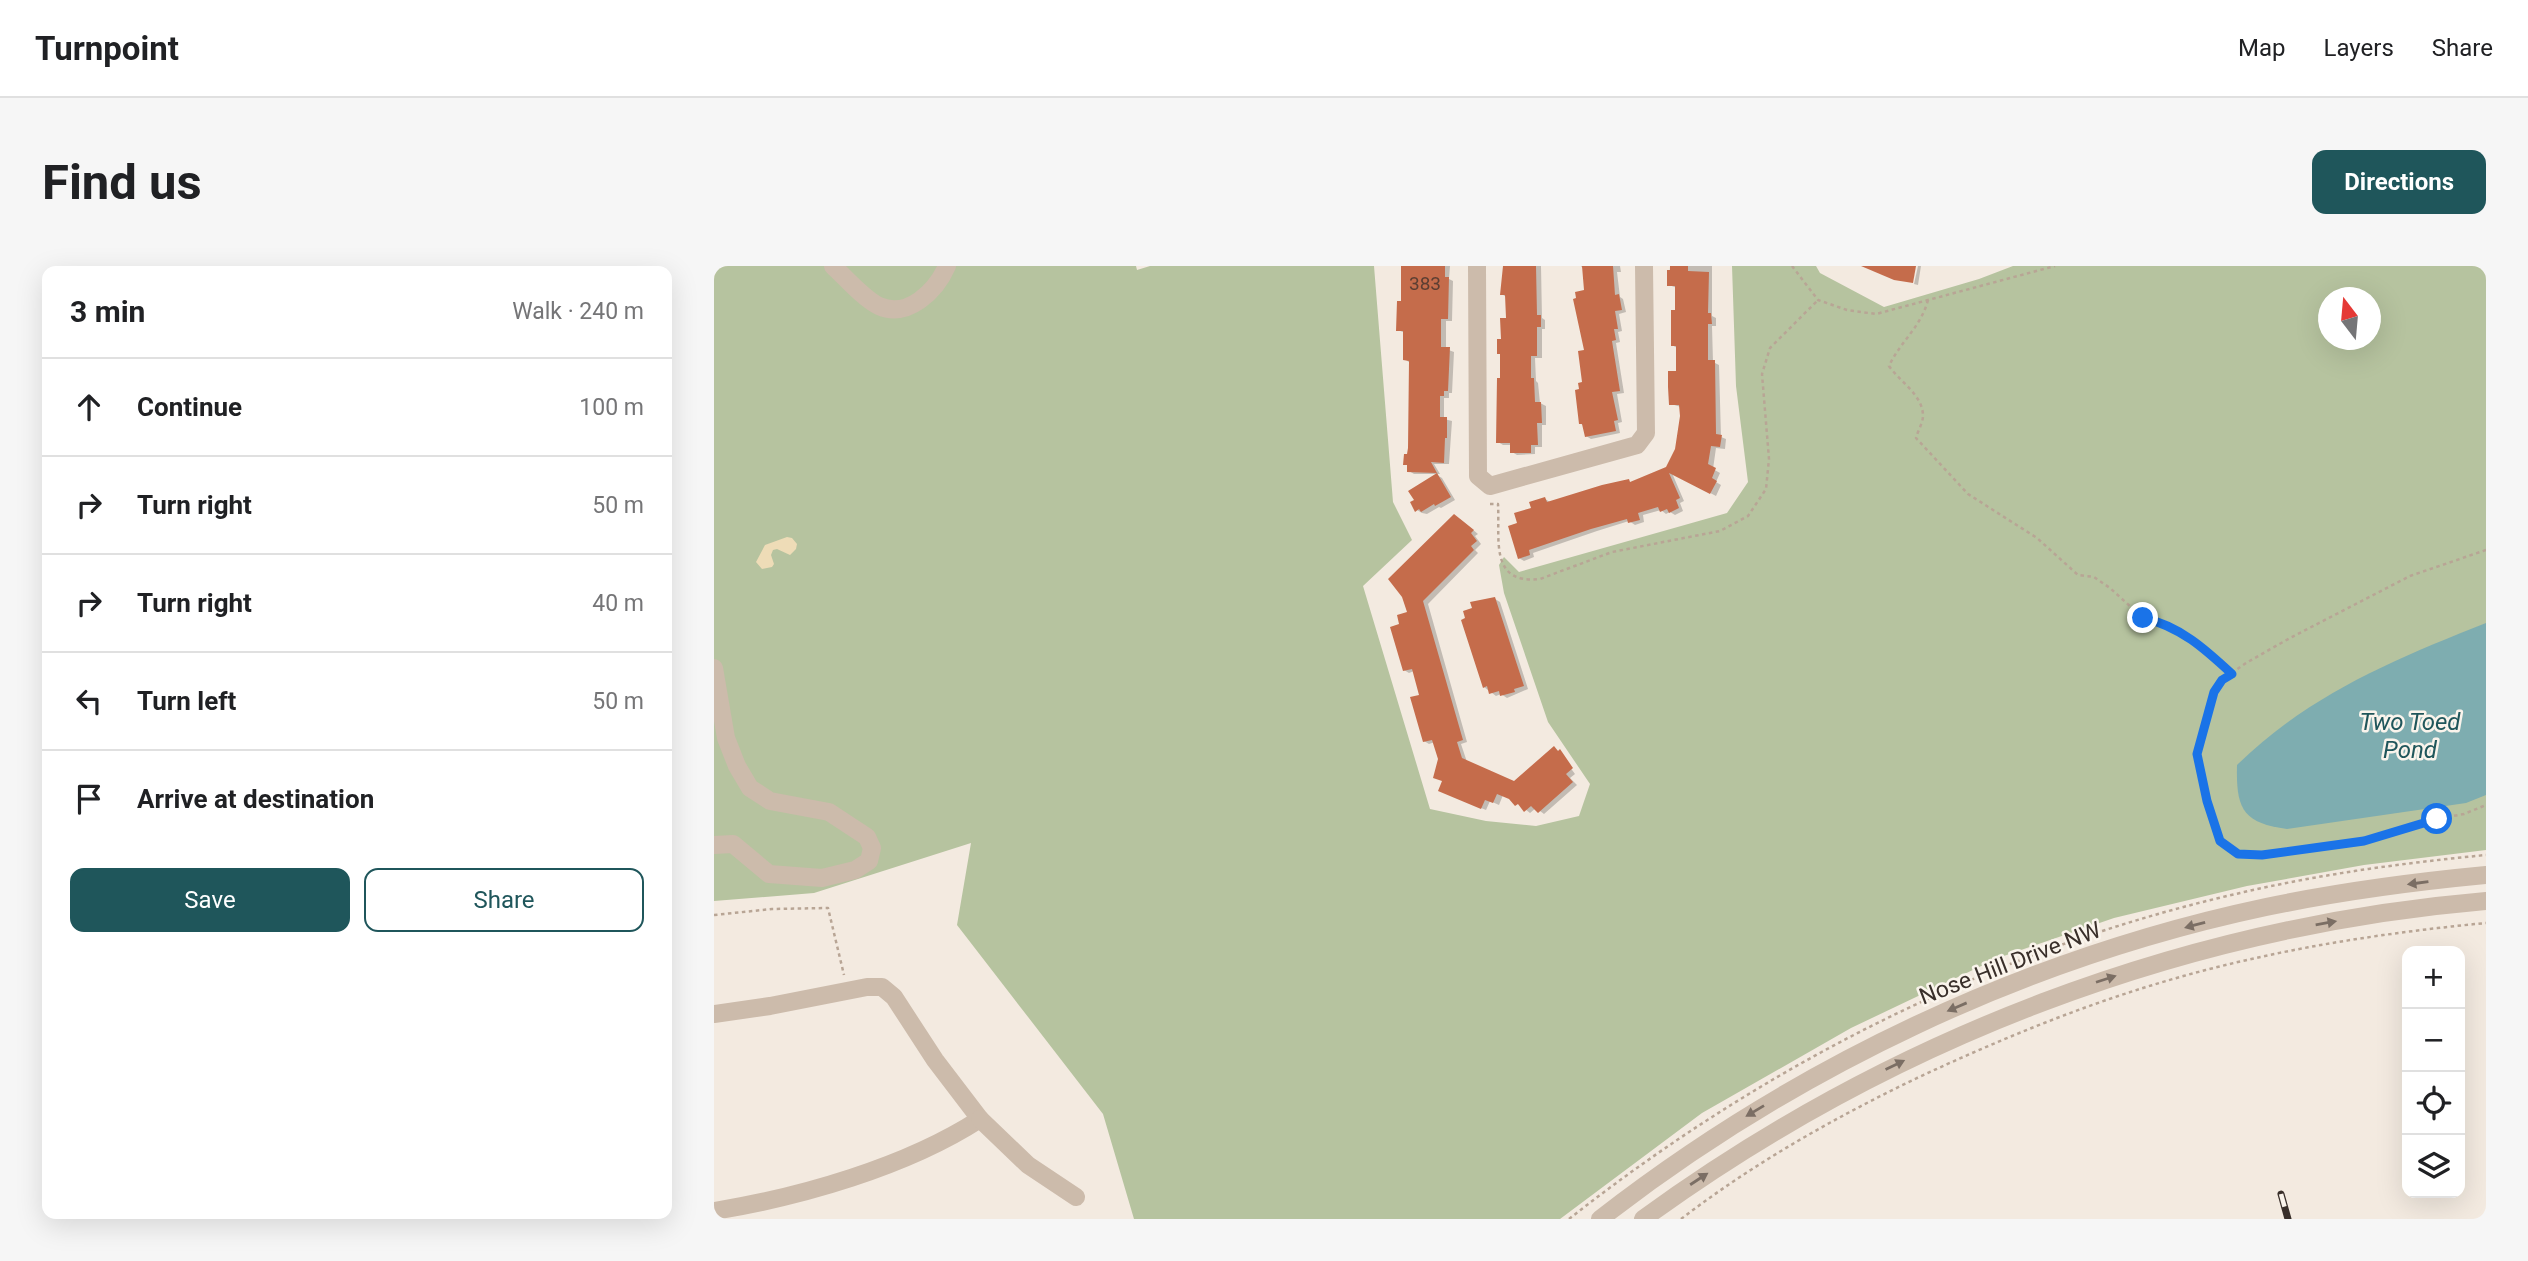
<!DOCTYPE html>
<meta charset="utf-8">
<style>
:root{--surface:#fff;--page:#f6f6f6;--text:#202124;--muted:#757577;--line:#e0e0e0;--accent:#1f565b}
body{margin:0;font-family:Roboto,sans-serif;background:var(--page);color:var(--text)}
.controls{position:absolute;right:21px;bottom:21px;display:grid;overflow:hidden;border-radius:14px;box-shadow:0 7px 28px #0002}
.controls button{width:63px;height:63px;display:grid;place-items:center;padding:0;border:0;border-bottom:2px solid var(--line);background:var(--surface);color:var(--text);font:35px sans-serif}
.compass{position:absolute;left:1604px;top:21px;width:63px;height:63px;border-radius:50%;background:var(--surface);box-shadow:0 7px 28px #0002;rotate:344deg}
.stop{position:absolute;width:21px;height:21px;margin:-16px;border:5px solid #1a73e8;border-radius:50%;background:#fff}
.stop.end{background:#1a73e8;border-color:#fff;box-shadow:0 2px 7px #0008}
.list{margin:0;padding:0;list-style:none}
h2{display:flex;justify-content:space-between;align-items:center;height:91px;margin:0;padding:0 28px;font-size:30px}
h2 small{font-size:23px;font-weight:400;color:var(--muted)}
.list li{display:grid;grid-template-columns:46px 1fr auto;gap:21px;align-items:center;box-sizing:border-box;height:98px;padding:0 28px;border-top:2px solid var(--line)}
.list b{display:block;font-size:26px;white-space:nowrap}
.list em{font-size:23px;font-style:normal;color:var(--muted)}
.actions{display:flex;gap:14px;padding:21px 28px}
.actions a{flex:1;padding:16px 0;border:2px solid var(--accent);border-radius:14px;text-align:center;font-size:24px;color:var(--accent)}
.actions .main{background:var(--accent);color:#fff}
.icon{flex:none;width:38px;height:38px;fill:none;stroke:currentColor;stroke-width:2;stroke-linecap:round;stroke-linejoin:round}
.map{position:relative;flex:none;width:1772px;height:953px;overflow:hidden;border-radius:14px}
header{display:flex;align-items:center;gap:42px;box-sizing:border-box;height:98px;padding:0 35px;background:var(--surface);border-bottom:2px solid var(--line)}
header strong{font-size:33px}
nav{display:flex;gap:38px;margin-inline-start:auto;font-size:24px}
.intro{display:flex;align-items:center;justify-content:space-between;box-sizing:border-box;height:168px;padding:0 42px}
h1{margin:0;font-size:49px}
.button{padding:18px 32px;border-radius:14px;background:var(--accent);color:#fff;font-size:24px;font-weight:700}
main{display:flex;gap:42px;padding:0 42px}
aside{flex:1;background:var(--surface);border-radius:14px;box-shadow:0 7px 28px #0002}
.map>svg:first-child{display:block}
.green{fill:#b6c39f;fill-rule:evenodd}
.sand{fill:#eedcb7}
.water{fill:#7eadb0}
.shadow{fill:#0003}
.building{fill:#c56c4b}
.lines{fill:none;stroke-linecap:round;stroke-linejoin:round}
.path{stroke:#b8a595;stroke-width:2.5;stroke-dasharray:3.5 3.5;stroke-linecap:butt}
.minor{stroke:#ccbbab;stroke-width:18}
.rail-casing{stroke:#392f2a;stroke-width:7}
.rail{stroke:#faf4ec;stroke-width:4.5;stroke-dasharray:13;stroke-linecap:butt}
.oneway{fill:#7b6e64}
.route{stroke:#1a73e8;stroke-width:9}
.labels{text-anchor:middle;stroke-width:5;stroke-linejoin:round;paint-order:stroke}
.number-label{font-size:19px;fill:#5c3e32}
.street-label{font-size:23px;fill:#392f2a;stroke:#faf4ec}
.water-label{font-size:24px;font-style:italic;fill:#1f565b;stroke:#faf4ec}
</style>
<header>
<strong>Turnpoint</strong>
<nav><a>Map</a><a>Layers</a><a>Share</a></nav>
</header>
<div class="intro"><h1>Find us</h1><a class="button">Directions</a></div>
<main>
<aside>
<h2>3 min<small>Walk · 240 m</small></h2>
<ul class="list">
<li><svg class="icon" aria-label="ahead" viewBox="0 0 24 24"><path d="M12 20V5M6 11l6-6 6 6"/></svg><div><b>Continue</b></div><em>100 m</em></li>
<li><svg class="icon" aria-label="right" viewBox="0 0 24 24"><path d="M7 20v-9h11M14 6l5 5-5 5"/></svg><div><b>Turn right</b></div><em>50 m</em></li>
<li><svg class="icon" aria-label="right" viewBox="0 0 24 24"><path d="M7 20v-9h11M14 6l5 5-5 5"/></svg><div><b>Turn right</b></div><em>40 m</em></li>
<li><svg class="icon" aria-label="left" viewBox="0 0 24 24"><path d="M17 20v-9H6M10 6l-5 5 5 5"/></svg><div><b>Turn left</b></div><em>50 m</em></li>
<li><svg class="icon" aria-label="arrive" viewBox="0 0 24 24"><path d="M6 21V4h12l-3 4 3 4H6"/></svg><div><b>Arrive at destination</b></div></li>
</ul>
<div class="actions"><a class="main">Save</a><a>Share</a></div>
</aside>
<div class="map">
<svg width="1772" height="953" viewBox="0 0 1772 953">
<rect width="100%" height="100%" fill="#f3eae0"/>
<!-- green -->
<path class="green" d="M 0,0 L 422,0 L 423,4 L 436,0 L 660,0 L 679,236 L 698,274 L 649,320 L 716,543 L 772,555 L 822,560 L 865,550 L 876,518 L 834,456 L 790,327 L 785,299 L 790,291 L 805,306 L 1013,247 L 1034,216 L 1022,120 L 1018,0 L 1102,0 L 1106,7 L 1170,41 L 1265,13 L 1299,0 L 1772,0 L 1772,584 L 1650,599 L 1533,620 L 1400,652 L 1284,692 L 1137,762 L 988,847 L 846,953 L 420,953 L 389,848 L 243,659 L 257,577 L 100,627 L 0,635 ZM 1615,32 L 1657,32 L 1657,74 L 1615,74 Z"/>
<!-- sand -->
<path class="sand" d="M 73,271 L 78,272 L 83,278 L 82,283 L 76,289 L 63,283 L 59,284 L 57,289 L 60,298 L 58,301 L 48,303 L 42,296 L 51,279 Z"/>
<!-- water -->
<path class="water" d="M 1772,357 L 1772,529 L 1752,537 L 1573,563 C 1528,557 1522,542 1523,499 C 1594,429 1681,393 1772,357 Z"/>
<!-- shadow -->
<g class="shadow">
<path d="M 689,0 L 736,0 L 735,13 L 739,15 L 738,55 L 732,55 L 732,83 L 740,86 L 738,127 L 735,127 L 735,132 L 730,132 L 730,153 L 738,155 L 735,198 L 720,198 L 726,208 L 700,208 L 695,205 L 696,97 L 691,93 L 691,67 L 684,64 L 689,37 Z"/>
<path d="M 791,0 L 827,0 L 828,52 L 831,54 L 831,63 L 828,63 L 828,92 L 821,92 L 822,115 L 824,117 L 826,137 L 832,140 L 832,159 L 828,159 L 828,181 L 821,181 L 821,188 L 803,189 L 798,186 L 798,179 L 789,179 L 784,176 L 788,75 L 793,54 L 792,31 L 788,28 Z"/>
<path d="M 867,0 L 906,0 L 907,6 L 903,6 L 906,31 L 909,33 L 912,46 L 905,48 L 908,65 L 904,66 L 906,76 L 902,77 L 910,127 L 903,128 L 908,156 L 904,157 L 906,167 L 877,173 L 872,170 L 870,160 L 866,157 L 867,125 L 870,117 L 872,85 L 872,26 L 870,4 Z"/>
<path d="M 956,0 L 998,0 L 998,50 L 1002,52 L 1002,60 L 998,60 L 999,96 L 1005,99 L 1007,171 L 1012,173 L 1011,183 L 1002,182 L 999,203 L 1006,207 L 1002,216 L 1007,219 L 1002,230 L 958,207 L 970,235 L 966,237 L 969,245 L 961,249 L 956,246 L 952,248 L 947,244 L 929,249 L 930,256 L 921,259 L 915,255 L 883,265 L 819,287 L 820,291 L 810,295 L 805,292 L 805,258 L 831,233 L 836,236 L 918,217 L 953,202 L 963,183 L 968,150 L 967,141 L 957,138 L 963,107 L 963,82 L 958,79 L 963,45 L 963,22 L 955,19 Z"/>
<path d="M 1204,0 L 1207,0 L 1204,19 L 1200,18 Z"/>
<path d="M 723,209 L 728,212 L 741,234 L 727,242 L 725,241 L 713,248 L 708,247 L 703,244 Z"/>
<path d="M 746,253 L 764,268 L 761,270 L 767,278 L 761,284 L 764,287 L 714,338 L 753,476 L 747,478 L 753,496 L 801,517 L 840,482 L 845,486 L 861,508 L 856,512 L 863,519 L 830,548 L 822,542 L 816,547 L 798,533 L 789,529 L 785,539 L 776,535 L 772,544 L 731,527 L 721,476 L 715,478 L 710,475 L 708,430 L 700,405 L 695,407 L 690,404 L 687,359 Z"/>
<path d="M 781,333 L 786,336 L 814,423 L 793,432 L 787,428 L 782,430 L 770,421 Z"/>
</g>
<!-- building -->
<g class="building">
<path d="M 687,0 L 731,0 L 731,11 L 735,11 L 734,53 L 727,53 L 727,81 L 736,81 L 734,125 L 730,125 L 730,130 L 726,130 L 726,151 L 733,151 L 733,172 L 731,172 L 730,197 L 717,196 L 723,207 L 693,206 L 693,199 L 689,199 L 690,188 L 693,188 L 694,182 L 695,95 L 689,94 L 689,65 L 682,65 L 683,35 L 687,35 Z"/>
<path d="M 789,0 L 822,0 L 823,49 L 827,49 L 827,61 L 823,61 L 823,90 L 817,90 L 817,112 L 820,112 L 821,136 L 827,136 L 828,157 L 823,157 L 824,179 L 817,179 L 817,187 L 796,187 L 796,177 L 782,177 L 783,112 L 786,112 L 786,88 L 783,88 L 783,73 L 787,73 L 786,52 L 792,52 L 791,29 L 786,29 Z"/>
<path d="M 868,0 L 899,0 L 901,29 L 905,28 L 908,44 L 901,45 L 904,63 L 900,63 L 902,74 L 898,75 L 906,125 L 898,126 L 904,154 L 900,155 L 902,165 L 871,171 L 868,158 L 865,158 L 861,124 L 865,123 L 864,117 L 868,116 L 864,85 L 870,84 L 859,33 L 862,32 L 861,26 L 870,24 Z"/>
<path d="M 956,0 L 974,0 L 974,5 L 995,6 L 994,47 L 997,47 L 998,58 L 994,58 L 994,94 L 1001,94 L 1002,168 L 1008,169 L 1006,181 L 997,180 L 994,198 L 1002,202 L 998,212 L 1003,215 L 996,228 L 955,207 L 966,232 L 962,234 L 965,242 L 955,247 L 953,243 L 946,246 L 944,241 L 924,247 L 926,254 L 914,257 L 913,253 L 877,263 L 815,284 L 816,289 L 804,293 L 794,260 L 803,257 L 800,247 L 817,242 L 815,236 L 831,231 L 833,236 L 888,219 L 915,213 L 916,216 L 952,201 L 961,183 L 966,150 L 965,139 L 955,139 L 954,121 L 954,105 L 962,105 L 962,80 L 957,80 L 957,44 L 961,44 L 961,20 L 953,20 L 953,4 L 956,4 Z"/>
<path d="M 1147,0 L 1202,0 L 1199,17 L 1180,14 Z"/>
<path d="M 723,207 L 737,231 L 721,240 L 720,238 L 707,246 L 705,243 L 701,246 L 696,236 L 700,234 L 694,225 Z"/>
<path d="M 740,248 L 760,264 L 757,267 L 763,275 L 757,280 L 760,284 L 709,335 L 749,474 L 743,476 L 748,492 L 800,515 L 840,480 L 844,485 L 846,483 L 859,502 L 852,508 L 859,516 L 824,547 L 817,540 L 810,546 L 804,538 L 801,540 L 795,533 L 783,528 L 779,537 L 771,534 L 767,543 L 724,525 L 728,515 L 719,512 L 724,493 L 718,474 L 709,476 L 696,431 L 705,429 L 698,403 L 689,405 L 676,361 L 685,358 L 683,349 L 693,346 L 688,331 L 674,313 Z"/>
<path d="M 781,331 L 810,420 L 800,423 L 801,426 L 786,430 L 785,425 L 775,428 L 773,420 L 769,422 L 747,354 L 751,352 L 749,345 L 758,342 L 756,336 Z"/>
</g>
<g class="lines">
<!-- path -->
<g class="path">
<path d="M 1078,0 L 1104,34 L 1133,44 L 1162,48 L 1341,0"/>
<path d="M 1214,34 C 1207,61 1186,76 1175,100 C 1186,116 1209,129 1209,150 C 1209,156 1204,165 1202,172 L 1254,228 L 1323,272 L 1364,309 L 1380,311 L 1396,322 L 1429,352 L 1461,362 L 1490,382 L 1518,408"/>
<path d="M 776,238 L 784,238 C 786,273 775,319 826,313 L 898,286 L 1006,265 L 1034,250 L 1052,223 L 1055,193 L 1048,108 L 1056,82 L 1104,34"/>
<path d="M 1772,284 L 1696,310 L 1576,372 L 1532,397 L 1508,414 L 1500,426 L 1483,488 L 1493,535 L 1506,575 L 1524,588 L 1548,589 L 1650,575 L 1723,553 L 1750,548 L 1772,539"/>
<path d="M 0,649 L 58,643 L 114,642 L 130,709"/>
<path d="M 855,953 C 1053,797 1280,683 1526,627 C 1607,608 1689,597 1772,589"/>
<path d="M 967,953 C 1040,897 1120,852 1203,812 C 1276,778 1352,746 1429,722 C 1540,687 1656,668 1772,657"/>
</g>
<!-- minor -->
<g class="minor">
<path d="M 119,0 C 131,11 150,33 165,40 C 194,53 222,25 233,0"/>
<path d="M 763,0 L 764,210 L 776,220 L 923,179 L 932,167 L 930,0"/>
<path d="M 0,402 L 12,472 L 23,500 L 36,522 L 56,535 L 115,546 L 153,571 L 158,582 L 155,595 L 141,604 L 108,612 L 55,608 L 19,578 L 0,579"/>
<path d="M 0,748 L 56,740 L 153,721 L 168,721 L 180,731 L 221,794 L 266,853 C 192,901 86,931 0,945"/>
<path d="M 266,853 L 314,899 L 362,931"/>
<path d="M 886,953 C 1080,802 1311,692 1552,641 C 1624,626 1698,616 1772,609"/>
<path d="M 929,953 C 1176,773 1467,661 1772,635"/>
</g>
<!-- rail casing -->
<g class="rail-casing">
<path id="rail" d="M 1567,928 L 1574,953"/>
</g>
<!-- rail -->
<use href="#rail" class="rail"/>
</g>
<!-- one-way arrows -->
<defs><path id="oneway-solid" d="M-6-.8H1V-3.2L6.5 0L1 3.2V.8H-6Z" transform="scale(1.75)"/></defs>
<g class="oneway">
<use href="#oneway-solid" transform="translate(1704 617) rotate(172)"/>
<use href="#oneway-solid" transform="translate(1612 657) rotate(-10)"/>
<use href="#oneway-solid" transform="translate(1481 659) rotate(165)"/>
<use href="#oneway-solid" transform="translate(1392 713) rotate(-18)"/>
<use href="#oneway-solid" transform="translate(1243 741) rotate(157)"/>
<use href="#oneway-solid" transform="translate(1181 799) rotate(-26)"/>
<use href="#oneway-solid" transform="translate(1041 845) rotate(149)"/>
<use href="#oneway-solid" transform="translate(985 913) rotate(-33)"/>
</g>
<g class="lines">
<!-- route -->
<path class="route" d="M 1429,352 C 1466,360 1491,383 1518,408 L 1508,414 L 1500,426 L 1483,488 L 1493,535 L 1506,575 L 1524,588 L 1548,589 L 1650,575 L 1723,553"/>
</g>
<g class="labels">
<!-- number labels -->
<g class="number-label">
<text x="711" y="24">383</text>
</g>
<!-- street labels -->
<g class="street-label">
<text transform="translate(1296 697) rotate(-21)" y="8">Nose Hill Drive NW</text>
</g>
<!-- water labels -->
<g class="water-label">
<text x="1696" y="464">Two Toed<tspan x="1696" dy="28">Pond</tspan></text>
</g>
</g>
</svg>
<div class="controls">
<button>+</button>
<button>−</button>
<button><svg class="icon" aria-label="locate" viewBox="0 0 24 24"><circle cx="12" cy="12" r="6"/><path d="M12 2v4M12 18v4M2 12h4M18 12h4"/></svg></button>
<button><svg class="icon" aria-label="layers" viewBox="0 0 24 24"><path d="M12 4l9 5-9 5-9-5zM3 14l9 5 9-5"/></svg></button>
</div>
<svg class="compass" viewBox="-18 -18 36 36"><path d="M0-13l5 13h-10z" fill="#e53935"/><path d="M0 13l5-13h-10z" fill="#757577"/></svg>
<div class="stop" style="left:1723px;top:553px"></div>
<div class="stop end" style="left:1429px;top:352px"></div>
</div>
</main>
